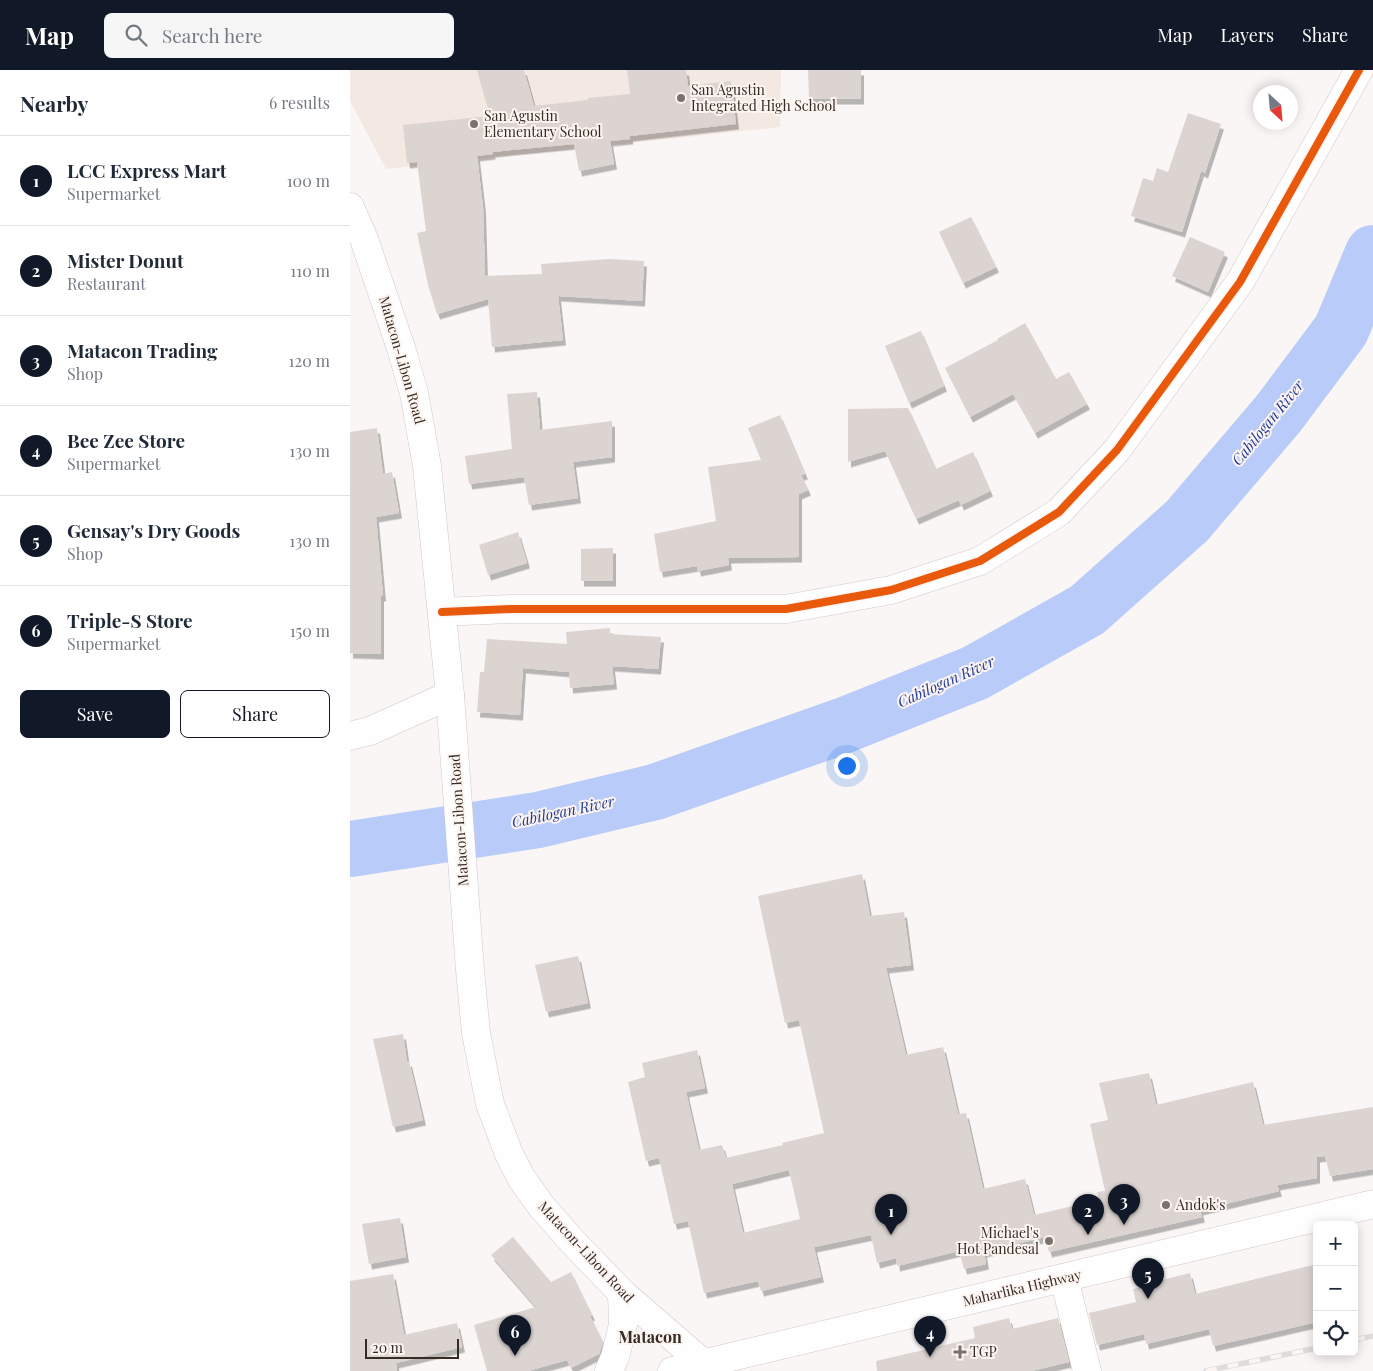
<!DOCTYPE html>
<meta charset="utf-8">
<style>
:root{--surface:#fff;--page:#f6f6f7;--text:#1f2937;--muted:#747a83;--line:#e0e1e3;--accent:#111827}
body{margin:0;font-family:"Playfair Display",serif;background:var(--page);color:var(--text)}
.controls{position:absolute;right:15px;bottom:15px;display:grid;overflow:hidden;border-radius:8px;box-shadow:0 2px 12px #0003}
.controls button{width:45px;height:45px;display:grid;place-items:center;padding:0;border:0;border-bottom:1px solid var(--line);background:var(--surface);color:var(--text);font:25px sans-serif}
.compass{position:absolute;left:903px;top:15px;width:45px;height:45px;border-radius:50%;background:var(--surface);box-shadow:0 2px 12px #0003;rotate:154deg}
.scale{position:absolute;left:15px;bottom:12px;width:94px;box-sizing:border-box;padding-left:5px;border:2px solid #382b24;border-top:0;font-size:14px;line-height:18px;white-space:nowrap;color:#382b24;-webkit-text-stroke:4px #fdf5f2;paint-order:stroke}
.you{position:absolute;left:496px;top:695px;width:18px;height:18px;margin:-12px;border:4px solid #fff;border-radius:50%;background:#1a73e8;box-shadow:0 0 0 8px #1a73e833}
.badge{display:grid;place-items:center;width:32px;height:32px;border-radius:50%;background:var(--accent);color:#fff;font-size:16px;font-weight:700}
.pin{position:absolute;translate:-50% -41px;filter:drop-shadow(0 1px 2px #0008)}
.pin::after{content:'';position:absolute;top:26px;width:18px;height:15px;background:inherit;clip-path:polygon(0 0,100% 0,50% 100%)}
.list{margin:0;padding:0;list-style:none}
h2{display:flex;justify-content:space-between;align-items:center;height:65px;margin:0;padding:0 20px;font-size:21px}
h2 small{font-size:16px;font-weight:400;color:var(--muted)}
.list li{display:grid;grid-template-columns:32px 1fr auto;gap:15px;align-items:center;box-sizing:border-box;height:90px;padding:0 20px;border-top:1px solid var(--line)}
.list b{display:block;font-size:19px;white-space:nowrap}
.list p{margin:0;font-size:16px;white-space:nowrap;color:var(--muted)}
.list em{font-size:16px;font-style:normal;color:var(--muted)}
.actions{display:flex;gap:10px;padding:15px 20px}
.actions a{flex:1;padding:11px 0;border:1px solid var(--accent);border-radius:8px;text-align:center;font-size:18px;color:var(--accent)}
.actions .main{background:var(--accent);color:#fff}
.icon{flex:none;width:28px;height:28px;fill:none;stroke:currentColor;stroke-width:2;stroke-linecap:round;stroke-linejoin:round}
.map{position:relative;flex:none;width:1023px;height:1301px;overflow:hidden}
header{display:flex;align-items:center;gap:30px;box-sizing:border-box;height:70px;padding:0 25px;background:var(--accent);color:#fff}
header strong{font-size:24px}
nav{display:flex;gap:28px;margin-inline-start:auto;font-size:18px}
.search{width:350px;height:45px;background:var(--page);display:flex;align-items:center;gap:12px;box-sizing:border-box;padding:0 18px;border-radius:8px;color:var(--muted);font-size:19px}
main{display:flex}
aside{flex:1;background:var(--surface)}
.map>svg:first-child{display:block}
.built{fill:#f4e8e3}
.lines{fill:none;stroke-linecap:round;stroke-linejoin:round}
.river{stroke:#b9cbf9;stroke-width:56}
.building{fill:#dcd4d0;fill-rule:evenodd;filter:url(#shadow)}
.minor-casing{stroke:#d1c8c5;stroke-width:29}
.major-casing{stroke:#d1c8c5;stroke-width:29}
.highway-casing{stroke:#d1c8c5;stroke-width:29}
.minor{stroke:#fefefe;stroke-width:28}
.major{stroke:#fefefe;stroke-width:28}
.highway{stroke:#fefefe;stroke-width:28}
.rail-casing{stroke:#dddcdb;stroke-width:5.5}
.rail{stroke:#fdf5f2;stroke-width:4;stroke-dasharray:11;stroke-linecap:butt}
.cycleway-casing{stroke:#fdf5f2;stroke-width:11}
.cycleway{stroke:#e8590c;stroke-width:8}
.poi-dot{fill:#7c726d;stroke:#fdf5f2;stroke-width:2}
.labels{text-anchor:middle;stroke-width:4;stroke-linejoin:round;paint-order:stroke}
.poi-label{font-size:14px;fill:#382b24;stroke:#fdf5f2;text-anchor:start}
.street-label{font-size:14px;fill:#382b24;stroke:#fdf5f2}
.water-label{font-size:15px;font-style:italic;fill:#213b97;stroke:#fdf5f2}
.quarter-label{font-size:16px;font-weight:bold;fill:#382b24;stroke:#fdf5f2}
</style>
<header>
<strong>Map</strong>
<div class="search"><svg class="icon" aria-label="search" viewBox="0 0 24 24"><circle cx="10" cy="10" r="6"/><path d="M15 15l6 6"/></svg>Search here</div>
<nav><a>Map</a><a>Layers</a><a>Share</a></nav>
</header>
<main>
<aside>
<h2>Nearby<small>6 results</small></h2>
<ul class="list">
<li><span class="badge">1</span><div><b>LCC Express Mart</b><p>Supermarket</p></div><em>100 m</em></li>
<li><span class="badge">2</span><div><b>Mister Donut</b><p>Restaurant</p></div><em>110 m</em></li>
<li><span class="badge">3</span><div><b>Matacon Trading</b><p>Shop</p></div><em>120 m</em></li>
<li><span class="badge">4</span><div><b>Bee Zee Store</b><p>Supermarket</p></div><em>130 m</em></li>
<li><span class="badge">5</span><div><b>Gensay's Dry Goods</b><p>Shop</p></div><em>130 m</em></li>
<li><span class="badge">6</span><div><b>Triple-S Store</b><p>Supermarket</p></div><em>150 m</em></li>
</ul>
<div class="actions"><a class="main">Save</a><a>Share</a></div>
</aside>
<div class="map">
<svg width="1023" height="1301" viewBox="0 0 1023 1301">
<defs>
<filter id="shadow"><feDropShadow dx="3" dy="5.5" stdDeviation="0" flood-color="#0004"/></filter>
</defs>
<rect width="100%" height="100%" fill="#faf6f5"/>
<!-- built -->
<path class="built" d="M 0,0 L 431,0 L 430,57 L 36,99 L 0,31 Z"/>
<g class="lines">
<!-- river -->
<path class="river" d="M 0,779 L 188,750 L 305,722 L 495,655 L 625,603 L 737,540 L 837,451 L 929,343 L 991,260 L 1023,183"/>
</g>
<!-- building -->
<g class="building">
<path d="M 127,0 L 174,0 L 184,36 L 238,30 L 238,28 L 280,24 L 277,0 L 336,0 L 338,16 L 381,11 L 386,54 L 280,66 L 280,69 L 260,71 L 264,94 L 229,101 L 224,74 L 142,82 L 143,84 L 127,86 L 133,137 L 135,206 L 192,204 L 191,194 L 259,189 L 294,191 L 292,231 L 208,226 L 213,270 L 142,277 L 138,229 L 87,244 L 78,215 L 67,163 L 76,161 L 67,92 L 57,93 L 53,55 L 140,46 Z"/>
<path d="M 458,0 L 511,0 L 511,29 L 459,29 Z"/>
<path d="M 838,43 L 871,54 L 855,103 L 851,101 L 832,162 L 781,146 L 793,108 L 803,111 L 807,98 L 818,102 Z"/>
<path d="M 621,147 L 646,197 L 613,213 L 589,162 Z"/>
<path d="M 840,167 L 875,182 L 858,222 L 822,206 Z"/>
<path d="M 675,253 L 706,309 L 719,302 L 737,334 L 685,363 L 663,324 L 620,347 L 595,298 L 648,270 L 647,269 Z"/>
<path d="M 571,261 L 594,316 L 559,333 L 535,276 Z"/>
<path d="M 187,322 L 190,360 L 262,351 L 262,387 L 223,392 L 228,428 L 179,435 L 174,407 L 119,414 L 115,386 L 162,379 L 157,324 Z"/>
<path d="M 558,338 L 586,399 L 623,382 L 640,421 L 611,435 L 609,430 L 566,449 L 535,381 L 498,392 L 498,339 Z"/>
<path d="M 430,345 L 455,404 L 451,405 L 458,420 L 449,424 L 449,487 L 378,488 L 379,495 L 348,501 L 347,496 L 310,502 L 304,464 L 366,451 L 358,397 L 411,390 L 398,358 Z"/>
<path d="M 27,358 L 33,404 L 42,402 L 49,443 L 26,447 L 33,526 L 31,526 L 31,584 L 0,583 L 0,362 Z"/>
<path d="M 168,462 L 177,493 L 138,505 L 129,475 Z"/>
<path d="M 263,478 L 263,511 L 231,511 L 231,479 Z"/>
<path d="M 260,558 L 260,564 L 311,567 L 308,599 L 262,596 L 264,614 L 220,618 L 219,602 L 173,598 L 170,645 L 127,642 L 130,602 L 134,602 L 137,569 L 217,574 L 216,562 Z"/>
<path d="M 512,804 L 520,846 L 554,842 L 561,895 L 536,898 L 556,985 L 593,977 L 608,1044 L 616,1043 L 633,1119 L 675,1109 L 684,1145 L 749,1130 L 747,1122 L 755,1121 L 740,1054 L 758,1050 L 749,1013 L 799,1003 L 806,1035 L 903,1012 L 913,1055 L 1023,1037 L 1023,1099 L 980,1106 L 975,1086 L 967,1087 L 967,1108 L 927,1115 L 929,1121 L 850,1140 L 852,1147 L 699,1182 L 695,1167 L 634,1182 L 636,1194 L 614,1199 L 609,1181 L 547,1196 L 546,1188 L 527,1193 L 521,1165 L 464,1177 L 471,1207 L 411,1221 L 408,1211 L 354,1223 L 338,1151 L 324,1154 L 309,1088 L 296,1091 L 278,1012 L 295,1007 L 292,993 L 347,980 L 355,1018 L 336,1022 L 349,1080 L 372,1075 L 376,1088 L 433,1075 L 432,1073 L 474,1063 L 449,950 L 435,953 L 408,826 ZM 439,1100 L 450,1149 L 393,1163 L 382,1114 Z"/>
<path d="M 228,886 L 238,933 L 196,942 L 185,895 Z"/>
<path d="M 53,964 L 57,992 L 59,991 L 73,1050 L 43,1057 L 23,969 Z"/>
<path d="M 50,1148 L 56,1187 L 19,1194 L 12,1154 Z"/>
<path d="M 163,1167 L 201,1212 L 221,1202 L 242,1245 L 240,1246 L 253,1272 L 249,1284 L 221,1298 L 217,1290 L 178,1301 L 137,1301 L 124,1255 L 186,1237 L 141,1185 Z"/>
<path d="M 967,1194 L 967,1252 L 863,1276 L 859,1259 L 796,1274 L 794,1264 L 747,1275 L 739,1243 L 786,1232 L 783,1219 L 812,1212 L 812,1210 L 840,1203 L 845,1224 Z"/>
<path d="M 43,1204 L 54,1265 L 107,1253 L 112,1277 L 46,1293 L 47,1301 L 0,1301 L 0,1211 Z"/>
<path d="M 659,1248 L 662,1259 L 708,1248 L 719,1292 L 681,1301 L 527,1301 L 526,1291 L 625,1268 L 623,1257 Z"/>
</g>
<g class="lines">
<!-- minor casing -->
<g class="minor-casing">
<g id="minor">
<path d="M 92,542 L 161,539 L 436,539 L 541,520 L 630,491 L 709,442 L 767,380 L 890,212 L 1009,0"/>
<path d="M 0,666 L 20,661 L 100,625"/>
<path d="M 714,1208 L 737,1301"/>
</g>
</g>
<!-- major casing -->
<g class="major-casing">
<g id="major">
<path d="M 0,137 L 14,169 L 51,278 L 64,323 L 77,396 L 100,625 L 120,900 L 126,963 L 140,1034 L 159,1084 L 172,1109 L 192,1137 L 221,1170 L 272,1223 L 354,1294"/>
<path d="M 259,1301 L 265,1287 L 273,1255 L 272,1223"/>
</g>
</g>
<!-- highway casing -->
<g class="highway-casing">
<path id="highway" d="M 322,1301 L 1023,1134"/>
</g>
<!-- minor -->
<use href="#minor" class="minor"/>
<!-- major -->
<use href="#major" class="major"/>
<!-- highway -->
<use href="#highway" class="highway"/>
<!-- rail casing -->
<g class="rail-casing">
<g id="rail">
<path d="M 1004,1270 L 1023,1266"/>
<path d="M 856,1301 L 967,1278"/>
</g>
</g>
<!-- rail -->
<use href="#rail" class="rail"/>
<!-- cycleway casing -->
<g class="cycleway-casing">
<path id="cycleway" d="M 92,542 L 161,539 L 436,539 L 541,520 L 630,491 L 709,442 L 767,380 L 890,212 L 1009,0"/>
</g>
<!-- cycleway -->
<use href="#cycleway" class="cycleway"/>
</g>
<!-- markers -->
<g class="poi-dot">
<circle cx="331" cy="28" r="5"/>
<circle cx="124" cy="54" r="5"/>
<circle cx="816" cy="1135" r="5"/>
<circle cx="699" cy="1171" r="5"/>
<path d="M607.5 1274.5h5v5h5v5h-5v5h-5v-5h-5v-5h5z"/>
</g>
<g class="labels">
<!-- poi labels -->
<g class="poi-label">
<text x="341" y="25">San Agustin<tspan x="341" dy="16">Integrated High School</tspan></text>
<text x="134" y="51">San Agustin<tspan x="134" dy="16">Elementary School</tspan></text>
<text x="826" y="1140">Andok's</text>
<text x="689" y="1168" text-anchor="end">Michael's<tspan x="689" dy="16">Hot Pandesal</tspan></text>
<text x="620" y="1287">TGP</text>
</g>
<!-- street labels -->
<g class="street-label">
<text transform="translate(52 290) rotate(74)" y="5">Matacon-Libon Road</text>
<text transform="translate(109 750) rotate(-94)" y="5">Matacon-Libon Road</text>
<text transform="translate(236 1182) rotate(47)" y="5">Matacon-Libon Road</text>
<text transform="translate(672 1218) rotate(-13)" y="5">Maharlika Highway</text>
</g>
<!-- water labels -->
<g class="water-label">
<text transform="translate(918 353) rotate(-51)" y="5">Cabilogan River</text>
<text transform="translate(596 612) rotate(-24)" y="5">Cabilogan River</text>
<text transform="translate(213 742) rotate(-12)" y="5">Cabilogan River</text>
</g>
<!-- quarter labels -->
<g class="quarter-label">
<text x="300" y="1273">Matacon</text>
</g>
</g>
</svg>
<div class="controls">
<button>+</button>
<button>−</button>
<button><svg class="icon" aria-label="locate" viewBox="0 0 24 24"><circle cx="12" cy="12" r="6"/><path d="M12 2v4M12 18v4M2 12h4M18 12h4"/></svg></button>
</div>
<svg class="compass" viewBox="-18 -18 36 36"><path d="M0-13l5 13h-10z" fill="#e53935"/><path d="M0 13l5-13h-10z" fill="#747a83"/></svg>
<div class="scale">20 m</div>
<div class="you"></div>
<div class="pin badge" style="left:541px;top:1165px">1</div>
<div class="pin badge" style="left:738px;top:1165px">2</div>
<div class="pin badge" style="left:774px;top:1155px">3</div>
<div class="pin badge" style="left:580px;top:1287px">4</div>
<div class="pin badge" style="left:798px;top:1229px">5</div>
<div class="pin badge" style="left:165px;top:1286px">6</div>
</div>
</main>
